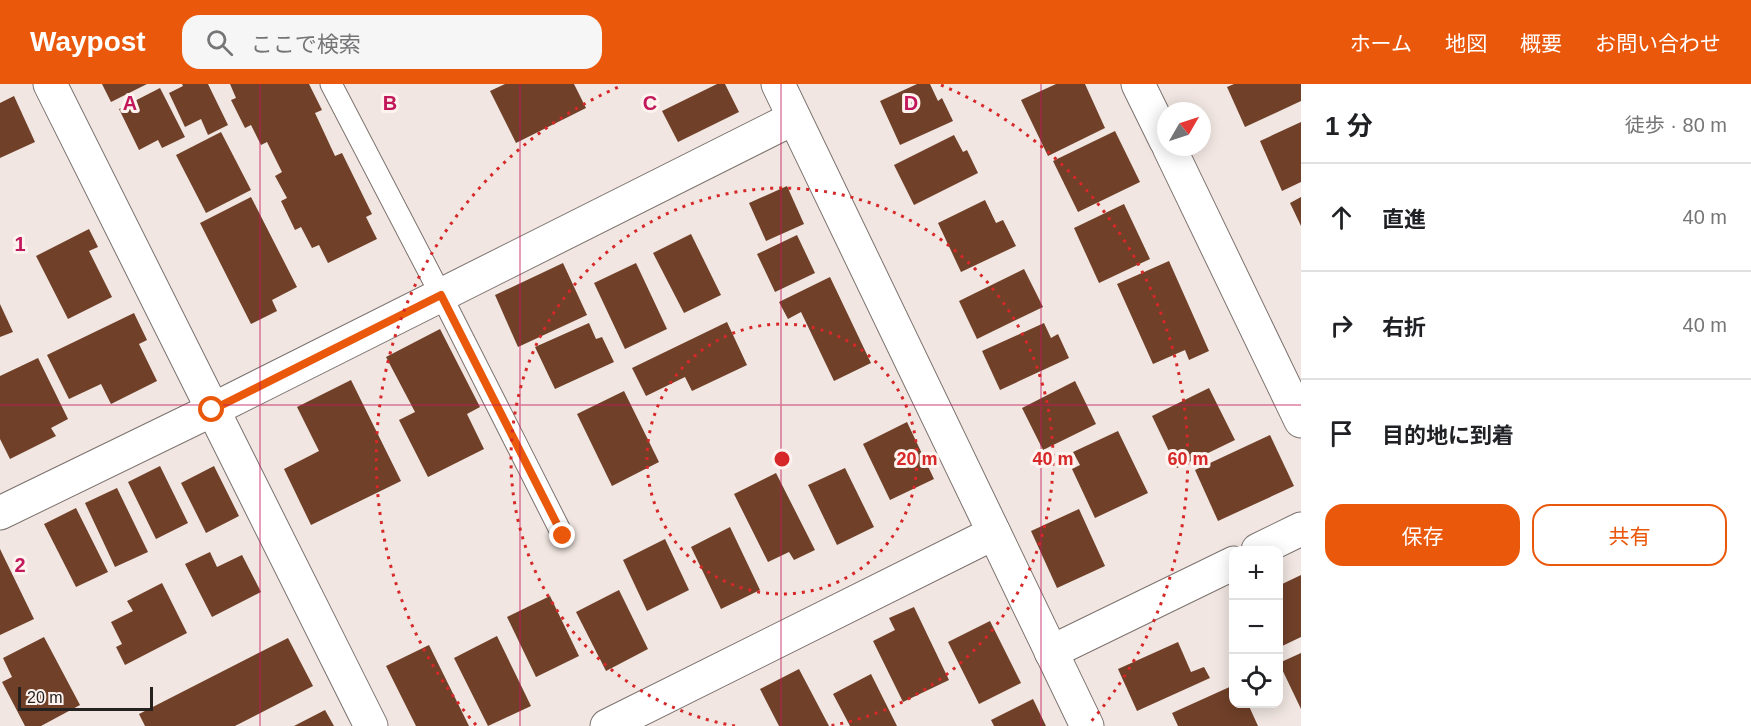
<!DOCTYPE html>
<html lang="ja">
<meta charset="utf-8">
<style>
:root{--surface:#fff;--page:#f6f6f6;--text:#202124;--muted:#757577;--line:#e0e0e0;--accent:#ea580c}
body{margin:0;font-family:Arial,"Noto Sans JP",sans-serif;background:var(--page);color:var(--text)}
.controls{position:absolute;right:18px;bottom:18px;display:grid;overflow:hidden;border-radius:12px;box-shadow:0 3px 15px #0003}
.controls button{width:54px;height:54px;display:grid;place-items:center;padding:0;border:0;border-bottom:2px solid var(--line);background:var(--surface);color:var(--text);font:30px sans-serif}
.compass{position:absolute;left:1157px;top:18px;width:54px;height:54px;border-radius:50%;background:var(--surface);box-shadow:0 3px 15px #0003;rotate:51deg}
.scale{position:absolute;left:18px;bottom:15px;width:135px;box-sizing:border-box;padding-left:6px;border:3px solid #262220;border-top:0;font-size:16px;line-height:21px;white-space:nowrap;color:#262220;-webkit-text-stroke:4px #fef3ee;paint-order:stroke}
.stop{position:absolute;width:18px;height:18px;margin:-14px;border:4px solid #ea580c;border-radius:50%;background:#fff}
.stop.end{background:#ea580c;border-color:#fff;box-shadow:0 2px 6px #0008}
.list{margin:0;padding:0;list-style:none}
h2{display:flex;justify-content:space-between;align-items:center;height:78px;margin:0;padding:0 24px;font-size:26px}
h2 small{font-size:20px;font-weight:400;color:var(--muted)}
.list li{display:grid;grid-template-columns:39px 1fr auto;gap:18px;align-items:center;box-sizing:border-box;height:108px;padding:0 24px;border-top:2px solid var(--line)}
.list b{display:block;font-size:22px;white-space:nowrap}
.list em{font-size:20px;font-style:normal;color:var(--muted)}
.actions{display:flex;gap:12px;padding:18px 24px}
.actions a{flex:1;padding:14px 0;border:2px solid var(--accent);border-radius:18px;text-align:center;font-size:21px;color:var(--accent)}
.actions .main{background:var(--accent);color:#fff}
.icon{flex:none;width:33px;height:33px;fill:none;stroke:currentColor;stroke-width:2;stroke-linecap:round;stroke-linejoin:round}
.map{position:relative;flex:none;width:1301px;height:642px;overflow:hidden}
header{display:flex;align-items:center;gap:36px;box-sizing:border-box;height:84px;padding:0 30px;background:var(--accent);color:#fff}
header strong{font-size:28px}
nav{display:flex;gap:33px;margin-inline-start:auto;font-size:21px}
.search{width:420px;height:54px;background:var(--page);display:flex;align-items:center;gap:15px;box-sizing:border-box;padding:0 21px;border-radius:18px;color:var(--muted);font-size:22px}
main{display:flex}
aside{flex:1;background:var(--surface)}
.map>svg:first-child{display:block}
.building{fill:#704029}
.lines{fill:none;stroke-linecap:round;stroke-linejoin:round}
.service-casing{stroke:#7c726e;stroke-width:23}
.minor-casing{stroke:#7c726e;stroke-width:35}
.service{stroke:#fff;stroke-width:21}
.minor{stroke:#fff;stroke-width:33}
.route{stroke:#ea580c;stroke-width:8}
.grid{fill:none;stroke:#c2185b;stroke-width:1.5;stroke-opacity:0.55}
.ring{fill:none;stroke:#d62828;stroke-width:3;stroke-dasharray:3 6}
.grid-label{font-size:20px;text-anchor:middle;font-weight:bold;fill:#c2185b;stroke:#fef3ee;stroke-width:6;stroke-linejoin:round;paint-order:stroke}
.centre{fill:#d62828;stroke:#fef3ee;stroke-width:3}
.ring-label{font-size:18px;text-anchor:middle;font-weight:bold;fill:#d62828;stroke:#fef3ee;stroke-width:6;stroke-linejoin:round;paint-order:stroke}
</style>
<header>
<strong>Waypost</strong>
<div class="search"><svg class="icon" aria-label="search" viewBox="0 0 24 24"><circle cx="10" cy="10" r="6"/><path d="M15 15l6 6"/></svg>ここで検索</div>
<nav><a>ホーム</a><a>地図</a><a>概要</a><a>お問い合わせ</a></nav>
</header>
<main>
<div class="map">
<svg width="1301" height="642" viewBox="0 0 1301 642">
<rect width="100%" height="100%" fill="#f1e6e1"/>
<!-- building -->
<g class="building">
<path d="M 102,0 L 147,0 L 111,18 Z"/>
<path d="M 182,0 L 208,0 L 228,41 L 208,51 L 201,35 L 185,43 L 169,9 L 183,2 Z"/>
<path d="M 230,0 L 309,0 L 322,26 L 315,29 L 335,72 L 342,69 L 372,130 L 366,133 L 377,155 L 328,179 L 319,161 L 312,164 L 301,143 L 295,146 L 281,117 L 287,114 L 275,92 L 282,88 L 267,58 L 261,61 L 251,41 L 245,44 L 231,16 L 236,14 Z"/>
<path d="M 505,0 L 574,0 L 586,24 L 516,59 L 490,7 Z"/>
<path d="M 717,0 L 725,0 L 739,28 L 678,58 L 662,27 Z"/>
<path d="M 917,0 L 930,0 L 938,17 L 942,14 L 953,37 L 900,61 L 880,17 Z"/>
<path d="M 1056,0 L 1085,0 L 1105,44 L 1048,72 L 1021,16 Z"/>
<path d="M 1234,0 L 1301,0 L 1301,17 L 1245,43 L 1227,3 Z"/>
<path d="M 160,4 L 185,53 L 162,64 L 158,56 L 139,66 L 119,25 Z"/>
<path d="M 14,12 L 35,58 L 0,74 L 0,19 Z"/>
<path d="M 1301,38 L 1301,98 L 1282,107 L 1260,57 Z"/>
<path d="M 1115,47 L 1140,98 L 1078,128 L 1053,77 Z"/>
<path d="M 221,48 L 251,106 L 206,129 L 176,71 Z"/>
<path d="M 954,51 L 963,68 L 967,66 L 978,89 L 914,121 L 894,81 Z"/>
<path d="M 787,102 L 804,140 L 766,157 L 749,119 Z"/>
<path d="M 251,113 L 297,203 L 272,216 L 277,227 L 251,240 L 200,139 Z"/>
<path d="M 1301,113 L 1301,142 L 1290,119 Z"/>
<path d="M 985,116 L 996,139 L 1003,136 L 1016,162 L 961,188 L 938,139 Z"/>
<path d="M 1124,120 L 1150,175 L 1099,199 L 1074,144 Z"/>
<path d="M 89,145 L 98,163 L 89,167 L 112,213 L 68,235 L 36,172 Z"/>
<path d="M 691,150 L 721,211 L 684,229 L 653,169 Z"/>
<path d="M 797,151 L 815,189 L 775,208 L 757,170 Z"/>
<path d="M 1169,177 L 1209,267 L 1189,276 L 1185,266 L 1153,280 L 1117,200 Z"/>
<path d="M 563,179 L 587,231 L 518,263 L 495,211 Z"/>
<path d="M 636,179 L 667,245 L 625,265 L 594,199 Z"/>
<path d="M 1024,185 L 1043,223 L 977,255 L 959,217 Z"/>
<path d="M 830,193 L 871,279 L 834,297 L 801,228 L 788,235 L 779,218 Z"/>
<path d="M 0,220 L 13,248 L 0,253 Z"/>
<path d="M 134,229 L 147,256 L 139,260 L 157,297 L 111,320 L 101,300 L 69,315 L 47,271 Z"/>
<path d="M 727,238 L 747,281 L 692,307 L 685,293 L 646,312 L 632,284 Z"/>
<path d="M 589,239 L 596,255 L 602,253 L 614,278 L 555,305 L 535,263 Z"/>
<path d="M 1044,239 L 1051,254 L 1058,250 L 1069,274 L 1000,306 L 982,267 Z"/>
<path d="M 440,245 L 480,323 L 467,330 L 484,365 L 428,393 L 399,336 L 415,328 L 386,273 Z"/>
<path d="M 38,274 L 68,335 L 51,344 L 56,352 L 10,375 L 0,355 L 0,292 Z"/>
<path d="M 351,296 L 401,397 L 311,441 L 284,385 L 319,367 L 297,323 Z"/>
<path d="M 1075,297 L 1096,340 L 1043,366 L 1022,324 Z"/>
<path d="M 1209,304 L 1235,356 L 1177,384 L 1152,332 Z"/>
<path d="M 624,307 L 659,378 L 612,402 L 577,330 Z"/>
<path d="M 907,338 L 934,395 L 890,416 L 863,360 Z"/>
<path d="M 1118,347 L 1148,409 L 1095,434 L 1072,385 L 1080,381 L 1073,368 Z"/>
<path d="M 1270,351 L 1294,402 L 1218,437 L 1195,386 Z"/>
<path d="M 160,382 L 188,439 L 156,455 L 128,398 Z"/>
<path d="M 214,382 L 239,432 L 206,449 L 181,399 Z"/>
<path d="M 845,384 L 874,443 L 837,461 L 808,401 Z"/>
<path d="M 776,389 L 815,466 L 794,476 L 789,468 L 768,478 L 734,410 Z"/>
<path d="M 117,404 L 148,468 L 115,483 L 85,419 Z"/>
<path d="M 76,424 L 108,488 L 76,503 L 44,440 Z"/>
<path d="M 1079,425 L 1105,482 L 1057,504 L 1031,447 Z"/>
<path d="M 730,443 L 760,506 L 721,525 L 691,463 Z"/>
<path d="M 665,455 L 689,506 L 647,527 L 623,476 Z"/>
<path d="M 0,465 L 34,535 L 0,551 Z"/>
<path d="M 210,468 L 217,483 L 242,471 L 261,508 L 212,533 L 185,480 Z"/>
<path d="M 1301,491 L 1301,553 L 1278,564 L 1278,502 Z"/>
<path d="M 162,499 L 187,549 L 125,581 L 116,563 L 122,560 L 111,538 L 133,527 L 127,517 Z"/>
<path d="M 619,506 L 648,565 L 606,587 L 576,528 Z"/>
<path d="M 550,512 L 579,572 L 536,593 L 507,533 Z"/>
<path d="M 914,523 L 949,596 L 903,618 L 873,557 L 895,546 L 889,534 Z"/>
<path d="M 990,537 L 1021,599 L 979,620 L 948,558 Z"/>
<path d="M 497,552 L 531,622 L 488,642 L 454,574 Z"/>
<path d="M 44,553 L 80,621 L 41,642 L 25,642 L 2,598 L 12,593 L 3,574 Z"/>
<path d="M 288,554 L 313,602 L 235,642 L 145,642 L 139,630 Z"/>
<path d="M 1178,558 L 1191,588 L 1204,583 L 1210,594 L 1137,627 L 1118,585 Z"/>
<path d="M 429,561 L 469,642 L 416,642 L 386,582 Z"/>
<path d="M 1301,569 L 1301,625 L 1279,579 Z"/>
<path d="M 799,585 L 829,642 L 779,642 L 760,605 Z"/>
<path d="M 871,590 L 897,642 L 850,642 L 833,610 Z"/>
<path d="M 1234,601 L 1234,620 L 1248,620 L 1258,642 L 1178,642 L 1172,629 Z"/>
<path d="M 1033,615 L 1046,642 L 994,642 L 991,636 Z"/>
<path d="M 325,626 L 334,642 L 294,642 Z"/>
</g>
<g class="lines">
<!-- service casing -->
<g class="service-casing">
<path id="service" d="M 331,0 L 441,211 L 563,452"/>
</g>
<!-- minor casing -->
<g class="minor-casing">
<g id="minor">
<path d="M 50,0 L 371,642"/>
<path d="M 778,0 L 1087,642"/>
<path d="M 1138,0 L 1166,57"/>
<path d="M 1169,63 L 1301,337"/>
<path d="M 0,429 L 212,326 L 794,34"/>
<path d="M 1258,466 L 1301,445"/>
<path d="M 1051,568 L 1234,479"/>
<path d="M 607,642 L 994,449"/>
</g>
</g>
<!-- service -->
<use href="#service" class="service"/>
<!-- minor -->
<use href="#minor" class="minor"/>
</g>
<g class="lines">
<!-- route -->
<path class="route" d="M 212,326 L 441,211 L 563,452"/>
</g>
<!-- grid -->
<path class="grid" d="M 260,0 L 260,642M 520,0 L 520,642M 781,0 L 781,642M 1041,0 L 1041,642M 0,321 L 1301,321"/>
<!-- distance rings -->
<g class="ring">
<circle cx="782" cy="375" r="135"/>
<path d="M735 642A271 271 0 1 1 829 642"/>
<path d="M476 641A406 406 0 0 1 623 1M941 1A406 406 0 0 1 1088 641"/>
</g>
<g class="grid-label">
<text x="130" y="26">A</text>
<text x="390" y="26">B</text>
<text x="650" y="26">C</text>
<text x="911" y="26">D</text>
<text x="20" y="167">1</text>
<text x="20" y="488">2</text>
</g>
<circle cx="782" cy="375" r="9" class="centre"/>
<g class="ring-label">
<text x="917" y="381">20 m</text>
<text x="1053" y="381">40 m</text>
<text x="1188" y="381">60 m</text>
</g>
</svg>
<div class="controls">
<button>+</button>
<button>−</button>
<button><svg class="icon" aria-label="locate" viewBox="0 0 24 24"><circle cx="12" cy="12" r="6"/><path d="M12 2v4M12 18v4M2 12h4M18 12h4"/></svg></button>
</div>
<svg class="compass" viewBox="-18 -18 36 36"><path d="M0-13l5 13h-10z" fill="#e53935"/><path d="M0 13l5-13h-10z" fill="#757577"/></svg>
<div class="scale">20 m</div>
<div class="stop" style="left:212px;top:326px"></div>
<div class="stop end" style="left:563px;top:452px"></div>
</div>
<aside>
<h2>1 分<small>徒歩 · 80 m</small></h2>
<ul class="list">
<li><svg class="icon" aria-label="ahead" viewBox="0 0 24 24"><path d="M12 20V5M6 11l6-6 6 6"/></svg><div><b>直進</b></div><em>40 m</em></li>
<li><svg class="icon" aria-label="right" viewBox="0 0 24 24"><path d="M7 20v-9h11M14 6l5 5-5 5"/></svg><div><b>右折</b></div><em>40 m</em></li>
<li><svg class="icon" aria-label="arrive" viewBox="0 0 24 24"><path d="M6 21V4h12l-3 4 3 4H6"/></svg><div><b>目的地に到着</b></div></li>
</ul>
<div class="actions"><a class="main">保存</a><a>共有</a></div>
</aside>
</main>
